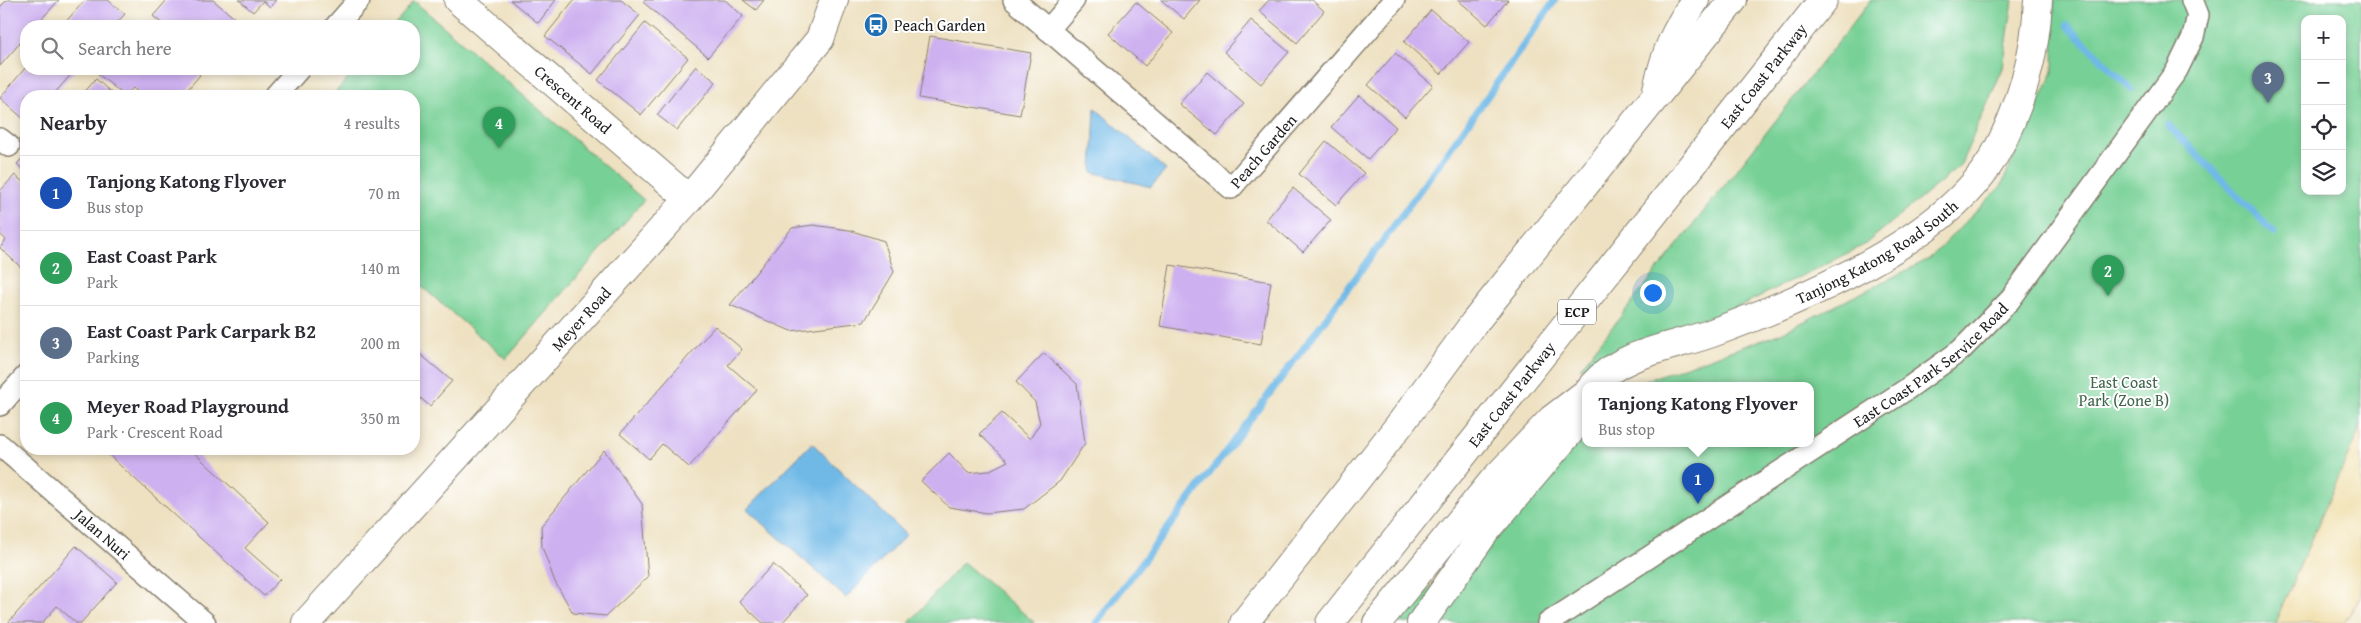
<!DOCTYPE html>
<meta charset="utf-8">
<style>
:root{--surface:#fff;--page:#f7f7f7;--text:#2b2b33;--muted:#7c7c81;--line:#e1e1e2;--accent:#0f766e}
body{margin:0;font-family:"Gentium Book Plus",serif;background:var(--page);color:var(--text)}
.controls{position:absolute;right:15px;top:15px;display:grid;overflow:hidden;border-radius:10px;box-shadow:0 2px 8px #0003}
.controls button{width:45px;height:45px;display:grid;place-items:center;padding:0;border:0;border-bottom:1px solid var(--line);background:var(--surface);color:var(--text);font:25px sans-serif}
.you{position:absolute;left:1652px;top:292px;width:18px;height:18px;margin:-12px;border:4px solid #fff;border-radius:50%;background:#1a73e8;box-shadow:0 0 0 8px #1a73e833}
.badge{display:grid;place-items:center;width:32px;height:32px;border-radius:50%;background:var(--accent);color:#fff;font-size:16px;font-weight:700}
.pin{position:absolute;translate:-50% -41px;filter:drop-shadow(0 1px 2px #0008)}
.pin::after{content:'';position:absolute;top:26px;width:18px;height:15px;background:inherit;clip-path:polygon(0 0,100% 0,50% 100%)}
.popup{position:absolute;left:1582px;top:382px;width:232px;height:65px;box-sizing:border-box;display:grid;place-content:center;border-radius:10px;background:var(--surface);filter:drop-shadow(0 1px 4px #0005);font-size:16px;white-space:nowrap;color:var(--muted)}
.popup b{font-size:19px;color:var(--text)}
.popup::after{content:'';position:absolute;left:50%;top:100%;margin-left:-10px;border:10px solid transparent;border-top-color:var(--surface)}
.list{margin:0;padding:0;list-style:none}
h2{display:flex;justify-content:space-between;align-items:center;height:65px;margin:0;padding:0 20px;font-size:21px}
h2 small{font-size:16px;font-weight:400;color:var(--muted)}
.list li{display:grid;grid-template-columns:32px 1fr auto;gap:15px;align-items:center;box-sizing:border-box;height:75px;padding:0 20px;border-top:1px solid var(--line)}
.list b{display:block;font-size:19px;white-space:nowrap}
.list p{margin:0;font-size:16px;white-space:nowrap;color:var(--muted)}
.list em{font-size:16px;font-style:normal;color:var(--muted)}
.icon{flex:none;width:28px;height:28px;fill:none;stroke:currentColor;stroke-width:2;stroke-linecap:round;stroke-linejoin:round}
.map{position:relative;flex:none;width:2361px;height:623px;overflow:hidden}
.search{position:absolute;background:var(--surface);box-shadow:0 2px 8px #0003;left:20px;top:20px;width:400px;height:55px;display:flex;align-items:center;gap:12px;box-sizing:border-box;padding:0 18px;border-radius:20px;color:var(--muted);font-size:19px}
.panel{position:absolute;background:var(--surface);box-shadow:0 2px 8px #0003;left:20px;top:90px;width:400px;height:365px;border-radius:20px}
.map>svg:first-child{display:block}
.green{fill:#77d095;stroke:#4a7658;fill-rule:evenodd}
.sand{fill:#eeda9e;stroke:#857b5d}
.water{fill:#6fb9e7;stroke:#466a82}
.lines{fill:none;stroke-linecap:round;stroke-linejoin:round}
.stream{stroke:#6fb9e7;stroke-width:7}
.building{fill:#cdb0f0}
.street-casing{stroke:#857e6e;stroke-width:24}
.secondary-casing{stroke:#857e6e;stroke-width:30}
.highway-casing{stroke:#857e6e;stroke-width:30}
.street{stroke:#fff;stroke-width:21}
.secondary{stroke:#fff;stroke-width:28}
.highway{stroke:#fff;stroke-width:28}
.labels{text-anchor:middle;stroke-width:4;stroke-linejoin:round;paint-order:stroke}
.shield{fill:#fff;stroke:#606060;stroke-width:1}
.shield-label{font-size:15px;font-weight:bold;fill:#1c1c1c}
.poi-label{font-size:16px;fill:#1c1c1c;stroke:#fff;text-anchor:start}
.street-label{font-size:16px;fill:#1c1c1c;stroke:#fff}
.park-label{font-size:16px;fill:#40644c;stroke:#fff}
</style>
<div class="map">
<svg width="2361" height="623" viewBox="0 0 2361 623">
<rect width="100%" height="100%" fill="#fff"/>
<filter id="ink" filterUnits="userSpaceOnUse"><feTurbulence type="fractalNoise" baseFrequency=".02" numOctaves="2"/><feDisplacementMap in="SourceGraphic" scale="10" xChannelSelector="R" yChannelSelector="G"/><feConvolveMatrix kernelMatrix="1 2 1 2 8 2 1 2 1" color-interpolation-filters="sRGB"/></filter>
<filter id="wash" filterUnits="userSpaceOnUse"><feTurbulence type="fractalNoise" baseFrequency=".0096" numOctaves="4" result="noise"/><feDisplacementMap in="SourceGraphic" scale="20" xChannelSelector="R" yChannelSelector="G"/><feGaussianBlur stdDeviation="1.12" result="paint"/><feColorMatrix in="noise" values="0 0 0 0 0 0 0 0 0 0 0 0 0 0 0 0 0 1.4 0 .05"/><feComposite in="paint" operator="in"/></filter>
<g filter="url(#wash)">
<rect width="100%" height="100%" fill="#eee1c1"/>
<!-- green -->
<g class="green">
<path d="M 1871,0 L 2013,0 L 2003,68 L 1960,166 L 1864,245 L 1744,304 L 1580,368 Z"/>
<path d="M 2054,0 L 2361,0 L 2361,426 L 2275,623 L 1399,623 L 1558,442 L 1585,421 L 1586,443 L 1810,443 L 1810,385 L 1632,385 L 1779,334 L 1929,259 L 2001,186 L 2053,72 ZM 2305,19 L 2342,19 L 2342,191 L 2305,191 Z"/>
<path d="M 414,1 L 644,200 L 506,359 L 414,280 L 414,96 L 332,96 L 356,69 L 414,69 L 414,26 L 393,26 Z"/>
<path d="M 963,562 L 1035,623 L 909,623 Z"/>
</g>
<!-- sand -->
<path class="sand" d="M 2361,426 L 2361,596 L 2344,623 L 2275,623 Z"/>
<!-- water -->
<g class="water">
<path d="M 1095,108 L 1166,170 L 1151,187 L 1092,172 Z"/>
<path d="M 812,443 L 906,535 L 846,598 L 747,509 Z"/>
</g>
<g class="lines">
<!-- stream -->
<g class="stream">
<path d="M 2067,25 L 2131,89"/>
<path d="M 2168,125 L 2274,233"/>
<path d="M 1096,623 C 1252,418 1408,212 1555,0"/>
</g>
</g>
<g id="blocks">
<!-- building -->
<g class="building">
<path d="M 7,0 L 59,0 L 35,26 L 26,26 L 26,36 L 0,66 L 0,7 Z"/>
<path d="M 85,0 L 108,0 L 125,14 L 114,26 L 62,26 Z"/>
<path d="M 167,0 L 213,0 L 244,26 L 165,26 L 153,16 Z"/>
<path d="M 239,0 L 276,0 L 270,7 L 263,1 L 253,12 Z"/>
<path d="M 510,0 L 556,0 L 538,23 Z"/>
<path d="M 574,0 L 621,0 L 640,15 L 592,74 L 545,36 Z"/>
<path d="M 645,0 L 725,0 L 743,16 L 708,57 L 643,2 Z"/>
<path d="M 743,0 L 764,0 L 756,10 Z"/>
<path d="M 1161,0 L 1200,0 L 1184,19 Z"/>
<path d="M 1269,0 L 1312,0 L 1324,11 L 1297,43 L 1259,11 Z"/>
<path d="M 1458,0 L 1508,0 L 1487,25 Z"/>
<path d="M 1136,2 L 1173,33 L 1145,66 L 1108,33 Z"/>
<path d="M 1431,10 L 1469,42 L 1441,74 L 1404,42 Z"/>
<path d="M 1251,20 L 1289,52 L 1261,84 L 1224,52 Z"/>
<path d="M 645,23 L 688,58 L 641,115 L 598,80 Z"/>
<path d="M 930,36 L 1031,53 L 1020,115 L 919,98 Z"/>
<path d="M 1395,53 L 1433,85 L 1405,117 L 1368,85 Z"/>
<path d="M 696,66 L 716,82 L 677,130 L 657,115 Z"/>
<path d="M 26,67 L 26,69 L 76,69 L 52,96 L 26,96 L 26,121 L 0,98 Z"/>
<path d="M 102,69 L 193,69 L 200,75 L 182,96 L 143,96 L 133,88 L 125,96 L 98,74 Z"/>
<path d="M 1207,72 L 1244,104 L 1217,135 L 1179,104 Z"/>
<path d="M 96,79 L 115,96 L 81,96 Z"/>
<path d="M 1359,95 L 1396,127 L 1368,159 L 1331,127 Z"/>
<path d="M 1326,141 L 1364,173 L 1336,205 L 1299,174 Z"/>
<path d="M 26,154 L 26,173 L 17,164 Z"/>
<path d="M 15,175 L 26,185 L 26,272 L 0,248 L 6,240 L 0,234 L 0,191 Z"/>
<path d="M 1293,188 L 1331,220 L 1303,252 L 1266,220 Z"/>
<path d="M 813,225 L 849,230 L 884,241 L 894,272 L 864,322 L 791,331 L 730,305 L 792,228 Z"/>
<path d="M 1170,265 L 1271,282 L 1261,344 L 1160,326 Z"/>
<path d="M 715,326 L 742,349 L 728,365 L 757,390 L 689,467 L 662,444 L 649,459 L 620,434 Z"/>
<path d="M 414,349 L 452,381 L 430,406 L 414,393 Z"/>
<path d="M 1044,353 L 1077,384 L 1085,443 L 1060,481 L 1024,509 L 987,513 L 949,507 L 921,481 L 949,453 L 968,473 L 988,471 L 1008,461 L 979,434 L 1002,413 L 1030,439 L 1040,423 L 1035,402 L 1016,382 Z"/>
<path d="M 102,449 L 190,449 L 269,522 L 245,548 L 280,579 L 264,596 Z"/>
<path d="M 604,450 L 642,504 L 648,577 L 606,616 L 573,613 L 555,582 L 542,547 L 541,526 Z"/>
<path d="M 76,546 L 117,582 L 81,623 L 76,623 L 57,606 L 42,623 L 8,623 Z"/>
<path d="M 773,564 L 807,595 L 782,623 L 763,623 L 739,601 Z"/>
</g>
</g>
</g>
<g filter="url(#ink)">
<use href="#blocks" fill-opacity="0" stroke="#857e6e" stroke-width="1"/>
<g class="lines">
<!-- street casing -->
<g class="street-casing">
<g id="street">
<path id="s1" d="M 1014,0 L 1231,188 L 1394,0"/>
<path d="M 336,26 L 359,0"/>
<path d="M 1048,30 L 1074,0"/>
<path d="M 275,96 L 299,69"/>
<path d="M 0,139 L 9,146"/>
<path d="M 0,405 L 26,376"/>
<path id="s2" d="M 0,445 L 205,623"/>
<path id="s3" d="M 1548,623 L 1907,389 L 1961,350 L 2009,301 L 2177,70 L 2193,37 L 2198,15 L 2192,0"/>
</g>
</g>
<!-- secondary casing -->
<g class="secondary-casing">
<g id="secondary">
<path id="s4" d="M 458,0 L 689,199"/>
<path id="s5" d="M 1593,385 C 1622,352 1673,347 1712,333 C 1800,301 1943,241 1993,158 C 2020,111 2036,54 2038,0"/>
<path id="s6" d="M 306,623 L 689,199 L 820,39 L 834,0"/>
<path d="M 1421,623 L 1485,532 L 1569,433 L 1586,396"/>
</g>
</g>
<!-- highway casing -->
<g class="highway-casing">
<g id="highway">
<path d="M 1657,89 C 1666,51 1674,33 1695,0"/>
<path d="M 1244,623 L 1401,423 L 1474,323 L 1733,0"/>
<path id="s7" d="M 1330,623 L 1823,0"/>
<path d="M 1377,623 L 1492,482 L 1552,419 L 1586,393"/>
</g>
</g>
<!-- street -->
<use href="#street" class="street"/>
<!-- secondary -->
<use href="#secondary" class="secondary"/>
<!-- highway -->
<use href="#highway" class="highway"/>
</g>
</g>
<!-- icons -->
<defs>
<g id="bus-disc" transform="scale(1.25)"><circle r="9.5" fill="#1f6fb2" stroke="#fff"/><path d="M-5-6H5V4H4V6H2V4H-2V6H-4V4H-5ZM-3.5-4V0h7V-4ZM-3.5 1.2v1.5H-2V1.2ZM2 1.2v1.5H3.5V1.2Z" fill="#fff"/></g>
</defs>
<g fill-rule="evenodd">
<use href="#bus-disc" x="876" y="25"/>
</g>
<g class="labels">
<!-- shield labels -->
<rect class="shield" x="1558" y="299.5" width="38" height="25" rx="4"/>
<g class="shield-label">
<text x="1577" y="317">ECP</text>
</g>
<!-- poi labels -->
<g class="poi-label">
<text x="894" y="31">Peach Garden</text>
</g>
<!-- street labels -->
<g class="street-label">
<text dy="6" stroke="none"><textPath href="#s7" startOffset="698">East Coast Parkway</textPath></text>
<text dy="6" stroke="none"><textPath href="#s4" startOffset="152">Crescent Road</textPath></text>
<text dy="6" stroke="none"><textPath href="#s1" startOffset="336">Peach Garden</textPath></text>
<text dy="6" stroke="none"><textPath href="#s5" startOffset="316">Tanjong Katong Road South</textPath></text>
<text dy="6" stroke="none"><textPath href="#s6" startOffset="410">Meyer Road</textPath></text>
<text dy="6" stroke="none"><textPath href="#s3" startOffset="462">East Coast Park Service Road</textPath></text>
<text dy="6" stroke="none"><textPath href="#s7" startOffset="292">East Coast Parkway</textPath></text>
<text dy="6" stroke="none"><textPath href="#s2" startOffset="136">Jalan Nuri</textPath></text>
</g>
<!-- park labels -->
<g class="park-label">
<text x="2124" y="388">East Coast<tspan x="2124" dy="18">Park (Zone B)</tspan></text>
</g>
</g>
</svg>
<div class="controls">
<button>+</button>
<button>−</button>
<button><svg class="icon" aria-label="locate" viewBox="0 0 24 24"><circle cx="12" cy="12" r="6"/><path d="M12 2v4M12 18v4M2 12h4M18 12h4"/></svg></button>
<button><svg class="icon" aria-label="layers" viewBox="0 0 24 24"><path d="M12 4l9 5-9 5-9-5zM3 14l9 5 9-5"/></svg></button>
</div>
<div class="you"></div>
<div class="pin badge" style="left:1698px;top:504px;background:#1a4fb4">1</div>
<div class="popup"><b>Tanjong Katong Flyover</b>Bus stop</div>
<div class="pin badge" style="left:2108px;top:296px;background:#2e9e5b">2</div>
<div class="pin badge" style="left:2268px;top:103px;background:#5c6f8a">3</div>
<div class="pin badge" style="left:499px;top:148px;background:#2e9e5b">4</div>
<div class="search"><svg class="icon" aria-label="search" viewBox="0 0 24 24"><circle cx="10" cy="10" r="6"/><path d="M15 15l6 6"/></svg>Search here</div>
<section class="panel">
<h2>Nearby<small>4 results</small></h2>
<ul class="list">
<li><span class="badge" style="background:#1a4fb4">1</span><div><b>Tanjong Katong Flyover</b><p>Bus stop</p></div><em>70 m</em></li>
<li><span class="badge" style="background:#2e9e5b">2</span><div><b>East Coast Park</b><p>Park</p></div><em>140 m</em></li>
<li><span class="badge" style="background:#5c6f8a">3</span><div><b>East Coast Park Carpark B2</b><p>Parking</p></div><em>200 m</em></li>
<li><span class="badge" style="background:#2e9e5b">4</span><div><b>Meyer Road Playground</b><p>Park · Crescent Road</p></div><em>350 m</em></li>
</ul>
</section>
</div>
